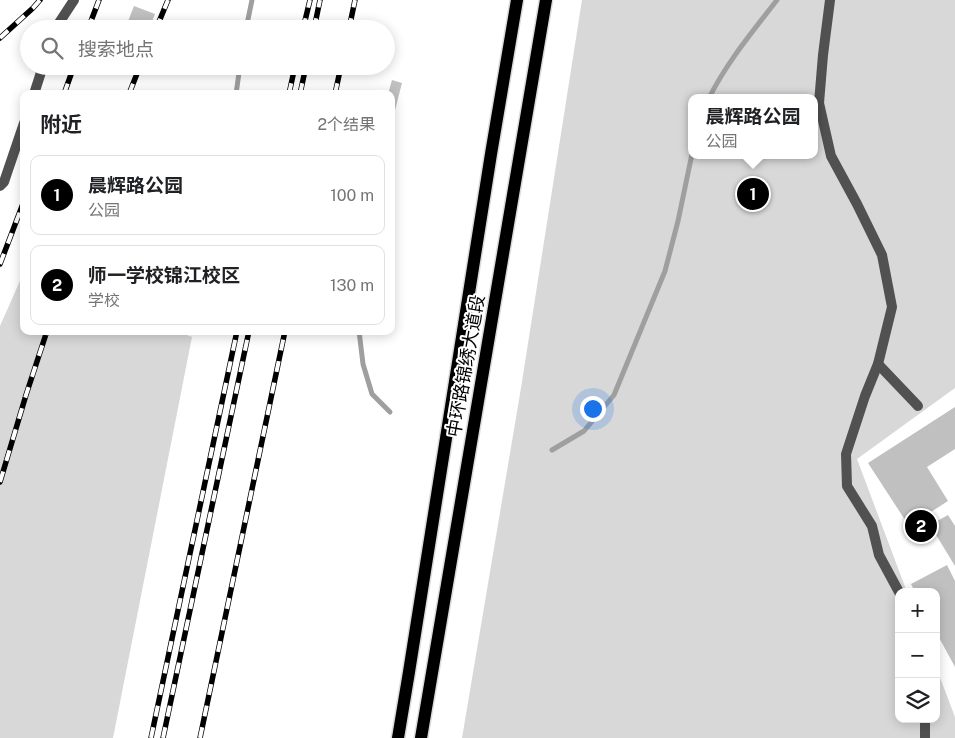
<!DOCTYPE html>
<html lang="zh">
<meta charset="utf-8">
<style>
:root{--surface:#fff;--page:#f2f2f2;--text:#202124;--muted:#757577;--line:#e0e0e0;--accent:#000}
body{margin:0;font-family:"Public Sans","Noto Sans SC",sans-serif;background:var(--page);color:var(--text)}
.controls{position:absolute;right:15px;bottom:15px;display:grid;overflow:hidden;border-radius:10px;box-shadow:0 2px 12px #0003}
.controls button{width:45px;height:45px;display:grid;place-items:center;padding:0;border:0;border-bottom:1px solid var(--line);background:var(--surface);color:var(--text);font:25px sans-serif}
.you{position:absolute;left:592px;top:408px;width:18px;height:18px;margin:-12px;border:4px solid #fff;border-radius:50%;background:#1a73e8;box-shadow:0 0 0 8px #1a73e833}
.badge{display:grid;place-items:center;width:32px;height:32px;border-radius:50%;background:var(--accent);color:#fff;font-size:16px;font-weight:700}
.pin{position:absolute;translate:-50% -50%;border:2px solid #fff;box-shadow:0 1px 5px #0006}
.popup{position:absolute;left:688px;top:94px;width:130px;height:65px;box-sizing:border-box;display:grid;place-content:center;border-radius:10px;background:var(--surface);filter:drop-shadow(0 1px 4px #0005);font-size:16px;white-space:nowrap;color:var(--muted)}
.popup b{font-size:19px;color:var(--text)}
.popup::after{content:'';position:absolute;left:50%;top:100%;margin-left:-10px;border:10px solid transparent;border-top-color:var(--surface)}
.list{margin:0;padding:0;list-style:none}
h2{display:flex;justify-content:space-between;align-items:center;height:65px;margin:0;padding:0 20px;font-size:21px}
h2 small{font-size:16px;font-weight:400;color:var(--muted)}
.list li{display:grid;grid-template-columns:32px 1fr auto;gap:15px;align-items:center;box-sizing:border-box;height:80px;margin:0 10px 10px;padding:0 10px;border:1px solid var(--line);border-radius:10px}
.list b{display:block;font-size:19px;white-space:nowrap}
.list p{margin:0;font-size:16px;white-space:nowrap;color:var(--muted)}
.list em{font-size:16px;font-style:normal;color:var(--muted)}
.icon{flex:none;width:28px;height:28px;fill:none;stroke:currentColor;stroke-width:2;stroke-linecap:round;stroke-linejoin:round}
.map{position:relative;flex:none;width:955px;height:738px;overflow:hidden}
.search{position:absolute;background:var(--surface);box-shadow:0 2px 12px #0003;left:20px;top:20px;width:375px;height:55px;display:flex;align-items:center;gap:12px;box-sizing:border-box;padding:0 18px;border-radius:28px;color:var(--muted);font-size:19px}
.panel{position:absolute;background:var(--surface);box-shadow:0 2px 12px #0003;left:20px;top:90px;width:375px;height:245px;border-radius:10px}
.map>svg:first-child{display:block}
.green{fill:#d8d8d8;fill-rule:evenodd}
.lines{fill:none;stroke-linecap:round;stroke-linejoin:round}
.stream{stroke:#9f9f9f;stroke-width:5}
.building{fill:#c0c0c0}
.primary-casing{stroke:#dbdbdb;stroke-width:15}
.street{stroke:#515151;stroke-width:10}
.primary{stroke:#000;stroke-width:12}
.rail-casing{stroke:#000;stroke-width:5.5}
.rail{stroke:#fff;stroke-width:4;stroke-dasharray:11;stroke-linecap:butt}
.labels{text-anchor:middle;stroke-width:4;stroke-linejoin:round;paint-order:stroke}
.street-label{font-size:18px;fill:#000;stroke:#fff}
</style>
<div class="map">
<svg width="955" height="738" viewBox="0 0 955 738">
<rect width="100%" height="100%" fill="#fff"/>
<!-- green -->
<g class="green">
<path d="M 582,0 L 955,0 L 955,388 L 857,459 L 907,592 L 899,592 L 899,719 L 936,719 L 936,667 L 955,717 L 955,738 L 462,738 L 521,388 ZM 692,98 L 814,98 L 814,155 L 692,155 Z"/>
<path d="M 23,274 L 24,331 L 176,331 L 192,337 L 113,738 L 0,738 L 0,326 Z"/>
</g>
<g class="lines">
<!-- stream -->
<g class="stream">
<path d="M 246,29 L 252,0"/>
<path d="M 236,94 L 240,66"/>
<path d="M 709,98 C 727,62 753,31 777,0"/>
<path d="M 359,331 L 363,364 L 372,394 L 390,412"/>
<path d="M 552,450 L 584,431 L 614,395 L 665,271 L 678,221 L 692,154"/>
</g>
</g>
<!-- building -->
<g class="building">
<path d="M 134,6 L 155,14 L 149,29 L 125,29 Z"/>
<path d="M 110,66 L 134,66 L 131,74 Z"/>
<path d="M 392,80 L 402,83 L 392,122 L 391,94 L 388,94 Z"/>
<path d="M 955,407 L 955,449 L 927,467 L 948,501 L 909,526 L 868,463 Z"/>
<path d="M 948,515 L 955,526 L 955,566 L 930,525 Z"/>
<path d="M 947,565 L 955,581 L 955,667 L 936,632 L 936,592 L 915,592 L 911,584 Z"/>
</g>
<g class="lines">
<!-- primary casing -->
<g class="primary-casing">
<g id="primary">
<path d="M 398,738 L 409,672 L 491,154 L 517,0"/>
<path d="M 421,738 L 546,0"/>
</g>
</g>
<!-- street -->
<g class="street">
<path d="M 830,0 L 823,55 L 819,103 L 831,156 L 857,204 L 882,255 L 892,307 L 878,364 L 865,396 L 846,454 L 847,486 L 872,526 L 879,555 L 899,592"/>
<path d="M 55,29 L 74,0"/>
<path d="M 34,94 L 43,66"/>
<path d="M 0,186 L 4,182 L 24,123"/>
<path d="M 878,364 L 918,406"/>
<path d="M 925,719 L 925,738"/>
</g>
<!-- primary -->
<use href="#primary" class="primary"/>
<!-- rail casing -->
<g class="rail-casing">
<g id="rail">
<path d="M 88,29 L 99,0"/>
<path d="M 156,29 L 168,0"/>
<path d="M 303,29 L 310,0"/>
<path d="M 314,29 L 320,0"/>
<path d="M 349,29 L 355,0"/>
<path d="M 0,38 L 33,8 L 40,0"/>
<path d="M 64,94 L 74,66"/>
<path d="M 129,94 L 140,66"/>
<path d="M 289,94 L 295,66"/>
<path d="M 300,94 L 306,66"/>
<path d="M 335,94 L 341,66"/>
<path d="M 0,264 L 24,201"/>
<path d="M 0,482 L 26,395 L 47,331"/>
<path d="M 151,738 L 237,331"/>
<path d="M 163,738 L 249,331"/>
<path d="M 200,738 L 285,331"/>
</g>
</g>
<!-- rail -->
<use href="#rail" class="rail"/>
</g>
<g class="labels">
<!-- street labels -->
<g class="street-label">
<text transform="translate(466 366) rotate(-80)" y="6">中环路锦绣大道段</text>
</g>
</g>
</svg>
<div class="controls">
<button>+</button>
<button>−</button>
<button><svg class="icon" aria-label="layers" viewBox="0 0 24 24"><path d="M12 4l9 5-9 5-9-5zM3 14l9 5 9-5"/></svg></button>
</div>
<div class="you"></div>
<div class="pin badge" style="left:753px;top:194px">1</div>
<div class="popup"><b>晨辉路公园</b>公园</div>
<div class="pin badge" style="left:921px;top:526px">2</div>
<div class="search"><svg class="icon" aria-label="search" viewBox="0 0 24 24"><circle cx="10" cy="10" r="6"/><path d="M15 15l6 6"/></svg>搜索地点</div>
<section class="panel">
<h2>附近<small>2个结果</small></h2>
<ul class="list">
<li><span class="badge">1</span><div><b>晨辉路公园</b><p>公园</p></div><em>100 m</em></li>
<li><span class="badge">2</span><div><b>师一学校锦江校区</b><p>学校</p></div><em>130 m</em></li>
</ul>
</section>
</div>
